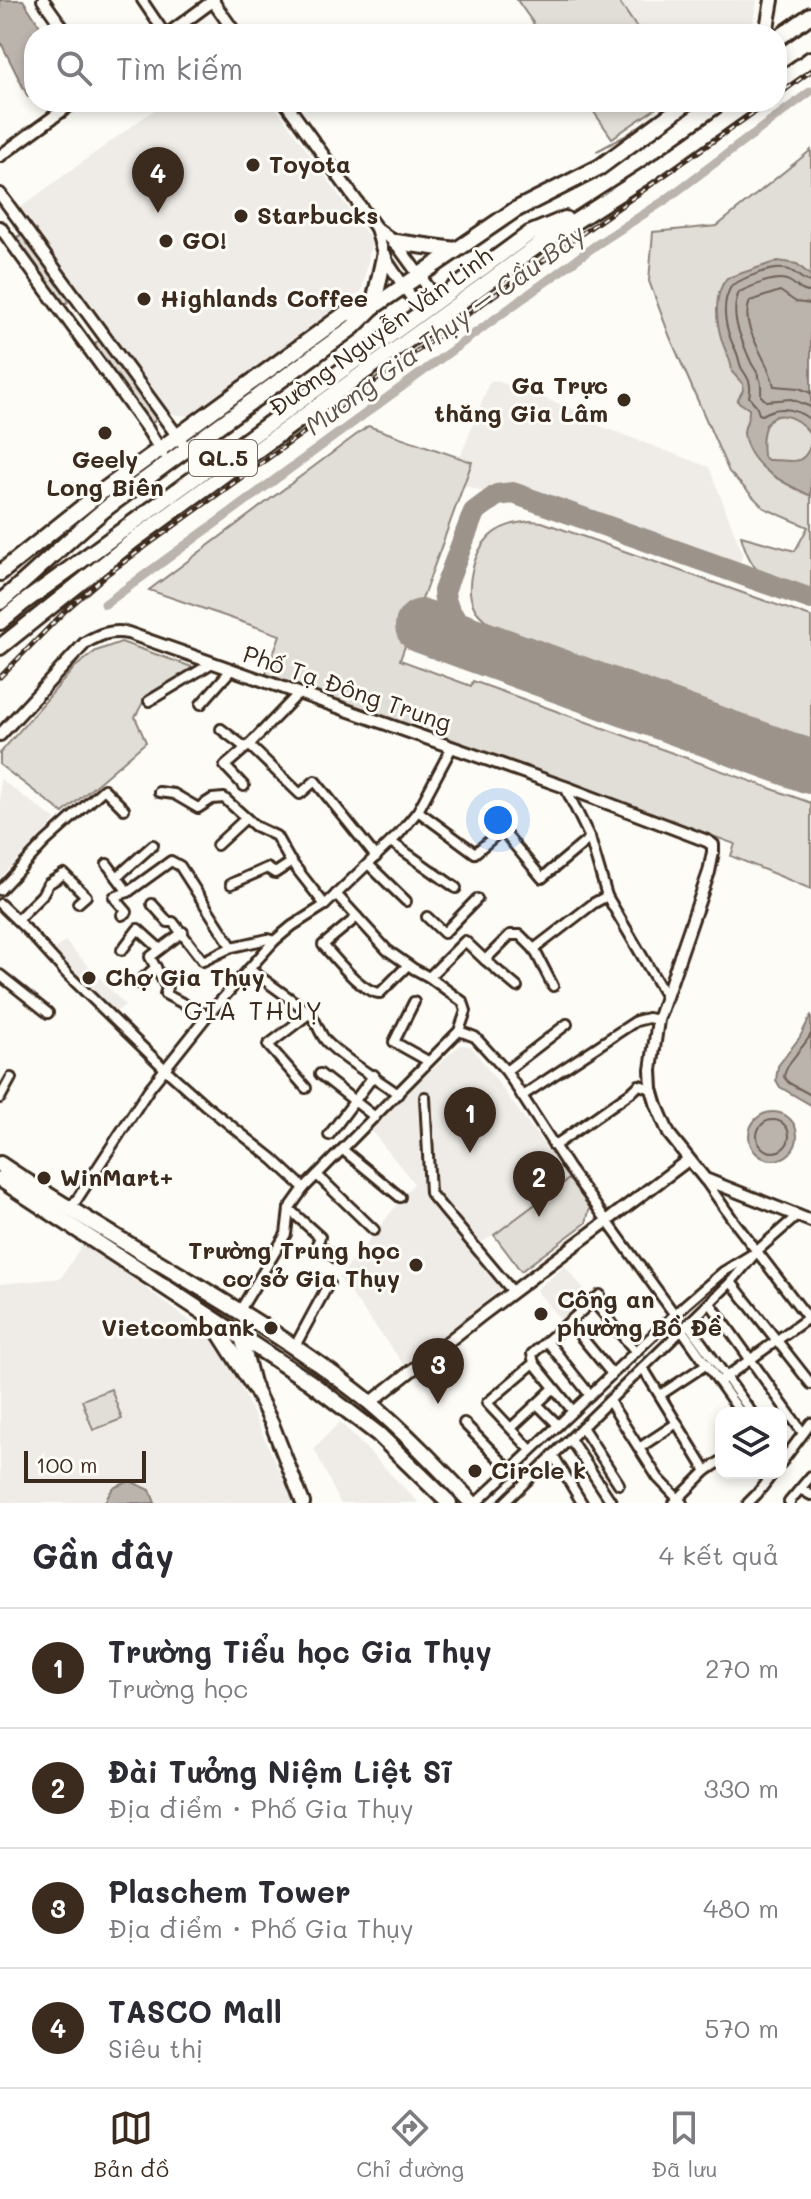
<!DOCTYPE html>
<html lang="vi">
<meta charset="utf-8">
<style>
:root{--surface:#fff;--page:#f7f7f7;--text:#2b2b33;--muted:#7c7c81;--line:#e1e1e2;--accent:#3b2a1e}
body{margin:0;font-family:Mali,sans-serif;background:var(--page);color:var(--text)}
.controls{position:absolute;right:24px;bottom:24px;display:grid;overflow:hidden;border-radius:16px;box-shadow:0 4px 12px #0003}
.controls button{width:72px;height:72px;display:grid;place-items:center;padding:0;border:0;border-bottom:2px solid var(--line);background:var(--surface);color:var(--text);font:40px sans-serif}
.scale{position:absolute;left:24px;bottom:20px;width:122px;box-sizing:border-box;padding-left:8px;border:4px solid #3b2a1e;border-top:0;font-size:22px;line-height:28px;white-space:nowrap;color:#3b2a1e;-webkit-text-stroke:6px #fdfcf7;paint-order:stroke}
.you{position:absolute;left:498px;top:820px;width:28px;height:28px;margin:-20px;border:6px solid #fff;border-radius:50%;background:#1a73e8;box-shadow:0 0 0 12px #1a73e833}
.badge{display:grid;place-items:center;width:52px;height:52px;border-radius:50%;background:var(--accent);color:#fff;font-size:26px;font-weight:700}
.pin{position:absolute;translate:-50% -66px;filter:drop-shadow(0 2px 4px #0008)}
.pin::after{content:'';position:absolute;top:42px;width:28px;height:24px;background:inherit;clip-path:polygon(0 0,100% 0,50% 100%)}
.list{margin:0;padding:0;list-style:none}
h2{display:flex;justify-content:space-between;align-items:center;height:104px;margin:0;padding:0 32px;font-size:34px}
h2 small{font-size:26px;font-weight:400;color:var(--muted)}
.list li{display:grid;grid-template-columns:52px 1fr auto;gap:24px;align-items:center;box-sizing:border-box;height:120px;padding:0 32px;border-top:2px solid var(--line)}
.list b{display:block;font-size:30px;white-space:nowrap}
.list p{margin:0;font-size:26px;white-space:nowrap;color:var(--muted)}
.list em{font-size:26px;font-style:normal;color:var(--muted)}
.icon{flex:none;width:44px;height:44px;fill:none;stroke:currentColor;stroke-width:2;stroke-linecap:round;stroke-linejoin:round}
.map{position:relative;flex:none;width:811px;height:1503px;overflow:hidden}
.search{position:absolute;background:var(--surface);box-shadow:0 4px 12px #0003;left:24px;right:24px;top:24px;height:88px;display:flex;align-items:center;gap:20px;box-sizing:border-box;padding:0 28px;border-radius:32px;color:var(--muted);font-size:30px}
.sheet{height:584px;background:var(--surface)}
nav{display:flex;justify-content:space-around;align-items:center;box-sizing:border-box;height:112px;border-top:2px solid var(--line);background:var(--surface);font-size:22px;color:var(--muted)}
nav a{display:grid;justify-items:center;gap:4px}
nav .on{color:var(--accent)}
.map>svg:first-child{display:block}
.built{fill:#efece7}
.green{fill:#e1ded7;stroke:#8e847a;stroke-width:2}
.water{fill:#bbb4ad;stroke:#887d74;stroke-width:2}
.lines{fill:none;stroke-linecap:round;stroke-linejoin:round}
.shore{stroke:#6e6157;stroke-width:2}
.stream{stroke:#887d74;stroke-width:2}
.canal{stroke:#bbb4ad;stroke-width:9}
.taxiway{stroke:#9c938a;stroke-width:22}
.runway{stroke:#9c938a;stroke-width:54}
.minor-casing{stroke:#3b2a1e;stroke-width:14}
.tertiary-casing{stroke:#3b2a1e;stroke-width:16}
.secondary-casing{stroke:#3b2a1e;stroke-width:18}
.primary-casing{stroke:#3b2a1e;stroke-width:20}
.trunk-casing{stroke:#3b2a1e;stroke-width:20}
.minor{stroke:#fdfcf7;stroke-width:8}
.tertiary{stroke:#fdfcf7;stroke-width:10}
.secondary{stroke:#fdfcf7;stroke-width:12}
.primary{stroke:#fdfcf7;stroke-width:14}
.trunk{stroke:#fdfcf7;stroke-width:14}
.rail-casing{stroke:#3b2a1e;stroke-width:5}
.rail{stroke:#fdfcf7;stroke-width:2;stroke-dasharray:6;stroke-linecap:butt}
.poi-dot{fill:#3b2a1e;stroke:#fdfcf7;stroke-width:3}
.labels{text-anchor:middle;stroke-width:6;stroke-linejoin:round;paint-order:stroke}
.shield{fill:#fdfcf7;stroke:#75695f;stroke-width:2}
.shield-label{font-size:22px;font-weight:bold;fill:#3b2a1e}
.poi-label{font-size:24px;font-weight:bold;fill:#3b2a1e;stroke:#fdfcf7;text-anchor:start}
.street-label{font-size:24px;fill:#3b2a1e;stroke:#fdfcf7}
.water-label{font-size:26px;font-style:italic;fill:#615349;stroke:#fdfcf7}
.neighbourhood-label{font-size:26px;letter-spacing:2px;fill:#3b2a1e;stroke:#fdfcf7}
</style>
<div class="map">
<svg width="811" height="1503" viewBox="0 0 811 1503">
<rect width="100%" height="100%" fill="#fdfcf7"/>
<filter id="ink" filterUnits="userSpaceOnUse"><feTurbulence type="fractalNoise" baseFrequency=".0125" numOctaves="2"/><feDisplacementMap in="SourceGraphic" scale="16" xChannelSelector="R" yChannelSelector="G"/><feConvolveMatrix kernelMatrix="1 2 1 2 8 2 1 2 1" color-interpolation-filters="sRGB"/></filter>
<g filter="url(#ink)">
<!-- built -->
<g class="built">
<path d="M 618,0 L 757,0 L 751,34 L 641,34 Z"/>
<path d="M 165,102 L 272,102 L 372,241 L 362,291 L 189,416 L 171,414 L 18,209 Z"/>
<path d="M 494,380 L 590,415 L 600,426 L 709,467 L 743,554 L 734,580 L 464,485 L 471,463 L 460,458 L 489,383 Z"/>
<path d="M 0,779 L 56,820 L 0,878 Z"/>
<path d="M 65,941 L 125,1005 L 114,1014 L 52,952 Z"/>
<path d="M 460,1045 L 471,1046 L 569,1179 L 472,1250 L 501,1289 L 405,1366 L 339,1278 L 414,1183 L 368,1127 Z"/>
<path d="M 84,1242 L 222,1345 L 294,1503 L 0,1503 L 0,1284 L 61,1278 Z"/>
<path d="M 565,1266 L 591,1298 L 562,1322 L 536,1290 Z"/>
<path d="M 340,1422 L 419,1503 L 340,1503 L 314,1448 Z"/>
</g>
<!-- green -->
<g class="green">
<path d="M 517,0 L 618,0 L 641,34 L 541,34 Z"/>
<path d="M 587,102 L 665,102 L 612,138 Z"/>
<path d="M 811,150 L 811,595 C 770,580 754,582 741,536 L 795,551 L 808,527 L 764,508 L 729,472 L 670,337 L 649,281 L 653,232 L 717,226 Z"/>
<path d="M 22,235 L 26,237 L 68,294 L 69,299 L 67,303 L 63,303 L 59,301 L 17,243 L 18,236 Z"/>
<path d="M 100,341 L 103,343 L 156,415 L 154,422 L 147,422 L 95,350 L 96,342 Z"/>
<path d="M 368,426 L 472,462 L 400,660 L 471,686 L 473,681 L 811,803 L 811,889 L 731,856 L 735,844 L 266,674 L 280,635 L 149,590 Z"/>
<path d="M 530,521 L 542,522 L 811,617 L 811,742 L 491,625 C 485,620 477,614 474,607 C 464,587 474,552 489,537 C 500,526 515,523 530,521 Z"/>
<path d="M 121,642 L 195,668 L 147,695 L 135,717 L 146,742 L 63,813 L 0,765 L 0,753 L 75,667 L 96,651 Z"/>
<path d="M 569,1179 L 590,1207 L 586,1223 L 521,1271 L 494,1235 Z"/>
<path d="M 111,1389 L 122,1419 L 93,1430 L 82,1400 Z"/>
</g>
<!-- water -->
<g class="water">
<path d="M 0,0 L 23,0 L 45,34 L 34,34 L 34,92 L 28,97 L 0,41 Z"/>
<path d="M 778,261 L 797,264 L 811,276 L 811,436 C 805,422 779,406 767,423 C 761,432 762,446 763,456 L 768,460 C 789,459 804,469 811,443 L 811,496 C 783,483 748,467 744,433 C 744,424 750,419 749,409 L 737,401 L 743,390 L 743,384 L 732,372 C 731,356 726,355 722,341 C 716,322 713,294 727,278 Z"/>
<path d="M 811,1015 L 811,1105 L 780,1087 L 776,1080 L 778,1066 L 800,1037 Z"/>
<circle cx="773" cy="1136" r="24"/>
<path d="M 130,1481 L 150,1490 L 155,1503 L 104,1503 L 113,1488 Z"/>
</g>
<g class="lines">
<!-- shore -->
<g class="shore">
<path d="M 811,282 C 801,281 798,273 789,270 C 773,265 746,277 732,285 C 719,305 726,332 736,351 C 739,357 739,364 742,369 C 749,379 752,384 749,397 L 756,405 L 759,414 L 762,415 C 779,405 795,408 811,420"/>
<path d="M 811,292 C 800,292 798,286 789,281 C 776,274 751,287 739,292 C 729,316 741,338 750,360 C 752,366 757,370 759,377 C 762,383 761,390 761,396 L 766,401 L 791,399 L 811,407"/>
<path d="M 811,304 L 796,302 L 780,291 L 750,301 C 738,328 769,358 774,386 L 799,388 L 811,393"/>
<path d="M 811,1034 C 803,1049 786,1062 784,1077 L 789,1083 L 811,1095"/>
<circle cx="773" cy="1136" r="16"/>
</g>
<!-- stream -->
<path class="stream" d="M 597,151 L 625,136 L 673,102"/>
<!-- canal -->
<path class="canal" d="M 105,604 L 596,245 L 664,201 L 811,91"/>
<!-- taxiway -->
<path class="taxiway" d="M 494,652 C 474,636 445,620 444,591 L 474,512 L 497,495 L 513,493 L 811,599"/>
<!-- runway -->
<path class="runway" d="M 422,626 L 811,767"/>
<!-- minor casing -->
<g class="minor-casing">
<g id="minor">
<path d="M 142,0 L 165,34"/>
<path d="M 149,701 L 212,663"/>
<path d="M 201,704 L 231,670"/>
<path d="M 221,729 L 246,748"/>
<path d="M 249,745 L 300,794 L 315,781 L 376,857"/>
<path d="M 244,786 L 225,766 L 249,745 L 298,694"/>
<path d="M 565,787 L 590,838 L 607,896 L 666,997"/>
<path d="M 159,792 L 174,794 L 198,808 L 212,799 L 224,798 L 255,826 L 276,836 L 289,859 L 325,905"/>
<path d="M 418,811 L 475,853 L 502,830 L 542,878 L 590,838"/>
<path d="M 391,842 L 456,888"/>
<path d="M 217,845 L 246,818"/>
<path d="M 107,864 L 128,892 L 171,861 L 180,866 L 232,947 L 268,939 L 274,941"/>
<path d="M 368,864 L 406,901"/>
<path d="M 117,877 L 153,845"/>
<path d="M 231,884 L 267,868 L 275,873 L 292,862"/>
<path d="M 0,890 L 45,842 L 104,789 L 124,809"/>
<path d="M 0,904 L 27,930 L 68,975 L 165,1069 L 205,1105 L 273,1159 L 304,1188"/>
<path d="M 152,904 L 168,922 L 173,922 L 203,961 L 232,947"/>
<path d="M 122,915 L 127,912 L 114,897 L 128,892"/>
<path d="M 357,917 L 323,945 C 336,959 361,992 380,993 L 408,965"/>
<path d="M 427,917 L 444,933 L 477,899"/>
<path d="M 17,920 L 42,895 L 48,884 L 64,874 L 86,896 L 78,903"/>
<path d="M 183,932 L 150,957 L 167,988 L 165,994 L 207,1016"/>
<path d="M 534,949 L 553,986"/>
<path d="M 122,950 L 138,929 L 160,949"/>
<path d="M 485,960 L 517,987"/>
<path d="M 249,969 L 310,1013 C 317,1022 319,1033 326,1041 C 342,1059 377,1078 398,1094"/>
<path d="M 0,975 L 48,1013"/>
<path d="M 429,977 L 465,941 L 485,960 L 510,935 L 520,935 L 534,949 L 594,903 L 607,896"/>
<path d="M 138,983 L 156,967"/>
<path d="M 414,1002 L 394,1042 L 428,1061"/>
<path d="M 459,1031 L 475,1037 L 506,1071 L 568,1167 L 675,1315"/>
<path d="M 506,1071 L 567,1024"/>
<path d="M 320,1074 L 375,1117"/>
<path d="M 306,1088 L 268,1045 L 310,1013"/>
<path d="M 522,1096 L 636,1021 L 648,1018 L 658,1020"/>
<path d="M 425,1097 L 430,1193 L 513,1292"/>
<path d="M 0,1098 L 11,1078"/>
<path d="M 329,1135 L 374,1075"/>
<path d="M 554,1146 L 634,1090 L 639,1085 L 652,1089"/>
<path d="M 343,1150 L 400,1197"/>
<path d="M 317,1175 L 374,1230"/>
<path d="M 705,1180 L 733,1220 L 811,1322"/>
<path d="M 289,1209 L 320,1237 L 317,1244 L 336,1258"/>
<path d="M 70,1210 L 149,1089 L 207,1016 L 274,941 L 292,926 L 325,905 L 399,834 L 418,811 L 452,747"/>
<path d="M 731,1282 L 811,1384"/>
<path d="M 593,1301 L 636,1352"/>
<path d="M 710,1303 L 803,1433"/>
<path d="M 239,1312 L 286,1234 L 289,1209 L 304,1188 L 459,1031 L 466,1011 L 463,1002 L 429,977 L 414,969 L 387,950 L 336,894"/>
<path d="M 569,1322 L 612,1374"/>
<path d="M 688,1324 L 752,1413"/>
<path d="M 682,1330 L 741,1413"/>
<path d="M 547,1341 L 590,1395"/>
<path d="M 294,1348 L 329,1283"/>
<path d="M 534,1363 L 573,1411"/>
<path d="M 643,1368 L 706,1471"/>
<path d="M 719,1382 L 808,1318"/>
<path d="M 660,1395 L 707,1364"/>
<path d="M 609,1401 L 658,1478 L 682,1503"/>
<path d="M 537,1404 L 558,1425"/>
<path d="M 464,1423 L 510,1470"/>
<path d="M 582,1427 L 619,1484"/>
<path d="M 511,1428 L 554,1388"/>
<path d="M 570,1439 L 612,1503"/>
<path d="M 639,1448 L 677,1423"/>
<path d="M 531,1450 L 487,1403 L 534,1363 L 532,1354 L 600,1295"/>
<path d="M 553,1455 L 582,1503"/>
<path d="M 781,1463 L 811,1423"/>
<path d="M 800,1489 L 811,1495"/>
<path d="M 476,1503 L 686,1304 L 723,1272 L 751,1255"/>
<path d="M 504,1503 L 731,1282 L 758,1250 L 798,1215"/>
<path d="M 674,1503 L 706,1471 L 721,1461"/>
<path d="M 748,1503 L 757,1494 L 773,1473"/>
<path d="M 790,1503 L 789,1502 L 811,1476"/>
</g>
</g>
<!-- tertiary casing -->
<g class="tertiary-casing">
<g id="tertiary">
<path d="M 43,0 L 67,34"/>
<path d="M 212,0 L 236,34"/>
<path d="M 168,34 L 214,0"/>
<path d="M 285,102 L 376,228 L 395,242 L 438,301"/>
<path d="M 0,156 L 74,102"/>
<path d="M 0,194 L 187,449"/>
<path d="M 0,227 L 148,430 L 162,453"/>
<path d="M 376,228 L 384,257 L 422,313"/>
<path d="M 0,735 L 85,643 C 100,634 111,630 128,633 L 565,787 L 707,841 L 713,845 L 713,852 L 709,872 L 658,1020 L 651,1070 L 652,1089 L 657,1106 L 669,1134 L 705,1179 L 811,1221"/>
<path d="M 370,1403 L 482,1315 L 688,1160"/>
</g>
</g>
<!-- secondary casing -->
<g class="secondary-casing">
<g id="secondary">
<path d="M 766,34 L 772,0"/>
<path d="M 249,1319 L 241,1336 L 254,1387 L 272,1424 L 303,1503"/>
</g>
</g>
<!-- primary casing -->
<g class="primary-casing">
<g id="primary">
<path d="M 0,1164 C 120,1245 255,1311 368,1401 C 405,1432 439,1468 472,1503"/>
<path d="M 0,1179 L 310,1382 L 378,1434 L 449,1503"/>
<path d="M 212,1321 L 254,1387"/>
</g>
</g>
<!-- trunk casing -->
<g class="trunk-casing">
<g id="trunk">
<path d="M 777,39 L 811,15"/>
<path d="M 777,83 L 811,59"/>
<path d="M 395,242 L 456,250"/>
<path d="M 0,573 L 100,493 L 345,314 L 373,307 L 515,210 L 600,167 L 688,102"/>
<path d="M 0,602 C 38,571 71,536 109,506 L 353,327 L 373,307 L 384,257"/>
<path d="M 0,622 L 23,603 L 529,234 L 565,219"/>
<path d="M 0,647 L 134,540 L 537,246 L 647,175 L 750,102"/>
</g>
</g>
<!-- minor -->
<use href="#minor" class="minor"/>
<!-- tertiary -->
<use href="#tertiary" class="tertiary"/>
<!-- secondary -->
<use href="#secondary" class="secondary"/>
<!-- primary -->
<use href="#primary" class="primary"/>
<!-- trunk -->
<use href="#trunk" class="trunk"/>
<!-- rail casing -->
<g class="rail-casing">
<g id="rail">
<path d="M 777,96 L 811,71"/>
<path d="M 0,677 L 65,611 L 106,575 L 503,289 L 769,102"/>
</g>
</g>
<!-- rail -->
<use href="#rail" class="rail"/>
</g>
</g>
<!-- markers -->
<g class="poi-dot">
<circle cx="253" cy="165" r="8"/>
<circle cx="241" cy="216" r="8"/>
<circle cx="166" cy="241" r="8"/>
<circle cx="144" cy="299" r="8"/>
<circle cx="624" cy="400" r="8"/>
<circle cx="105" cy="433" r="8"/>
<circle cx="89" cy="978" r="8"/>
<circle cx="44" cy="1178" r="8"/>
<circle cx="416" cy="1265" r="8"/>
<circle cx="541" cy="1314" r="8"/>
<circle cx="271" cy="1328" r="8"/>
<circle cx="475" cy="1471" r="8"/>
</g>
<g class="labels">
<!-- shield labels -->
<rect class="shield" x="189" y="440" width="68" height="36" rx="6"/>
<g class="shield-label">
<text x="223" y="466">QL.5</text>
</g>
<!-- poi labels -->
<g class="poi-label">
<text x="269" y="173">Toyota</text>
<text x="257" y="224">Starbucks</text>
<text x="182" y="249">GO!</text>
<text x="160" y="307">Highlands Coffee</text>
<text x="608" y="394" text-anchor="end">Ga Trực<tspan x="608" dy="28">thăng Gia Lâm</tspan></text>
<text x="105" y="468" text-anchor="middle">Geely<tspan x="105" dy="28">Long Biên</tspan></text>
<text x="105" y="986">Chợ Gia Thụy</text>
<text x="60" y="1186">WinMart+</text>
<text x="400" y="1259" text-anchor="end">Trường Trung học<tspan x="400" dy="28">cơ sở Gia Thụy</tspan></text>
<text x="557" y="1308">Công an<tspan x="557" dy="28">phường Bồ Đề</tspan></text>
<text x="255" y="1336" text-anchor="end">Vietcombank</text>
<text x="491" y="1479">Circle k</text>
</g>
<!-- street labels -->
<g class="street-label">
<text transform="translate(381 332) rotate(-36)" y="8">Đường Nguyễn Văn Linh</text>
<text transform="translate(347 689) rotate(19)" y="8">Phố Tạ Đông Trung</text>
</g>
<!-- water labels -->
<g class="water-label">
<text transform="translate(445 330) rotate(-36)" y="9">Mương Gia Thụy – Cầu Bây</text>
</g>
<!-- neighbourhood labels -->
<g class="neighbourhood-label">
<text x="254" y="1020">GIA THUỴ</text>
</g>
</g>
</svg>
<div class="controls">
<button><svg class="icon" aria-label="layers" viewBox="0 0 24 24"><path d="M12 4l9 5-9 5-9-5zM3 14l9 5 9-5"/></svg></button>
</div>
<div class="scale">100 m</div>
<div class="you"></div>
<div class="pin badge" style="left:470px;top:1153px">1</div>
<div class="pin badge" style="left:539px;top:1217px">2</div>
<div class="pin badge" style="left:438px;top:1404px">3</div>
<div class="pin badge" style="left:158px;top:213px">4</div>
<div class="search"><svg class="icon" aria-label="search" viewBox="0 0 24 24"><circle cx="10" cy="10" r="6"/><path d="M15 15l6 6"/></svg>Tìm kiếm</div>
</div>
<section class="sheet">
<h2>Gần đây<small>4 kết quả</small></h2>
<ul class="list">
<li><span class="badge">1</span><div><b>Trường Tiểu học Gia Thụy</b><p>Trường học</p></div><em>270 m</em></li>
<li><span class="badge">2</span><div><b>Đài Tưởng Niệm Liệt Sĩ</b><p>Địa điểm · Phố Gia Thụy</p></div><em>330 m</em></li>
<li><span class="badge">3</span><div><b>Plaschem Tower</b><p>Địa điểm · Phố Gia Thụy</p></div><em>480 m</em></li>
<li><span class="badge">4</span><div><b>TASCO Mall</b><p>Siêu thị</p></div><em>570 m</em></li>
</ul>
</section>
<nav>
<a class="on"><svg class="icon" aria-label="map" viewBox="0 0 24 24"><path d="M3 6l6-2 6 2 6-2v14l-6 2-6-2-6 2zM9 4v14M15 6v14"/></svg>Bản đồ</a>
<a><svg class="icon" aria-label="directions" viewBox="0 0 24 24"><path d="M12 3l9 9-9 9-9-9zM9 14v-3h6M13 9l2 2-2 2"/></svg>Chỉ đường</a>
<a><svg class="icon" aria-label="saved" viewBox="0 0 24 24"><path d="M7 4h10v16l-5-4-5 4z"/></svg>Đã lưu</a>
</nav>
